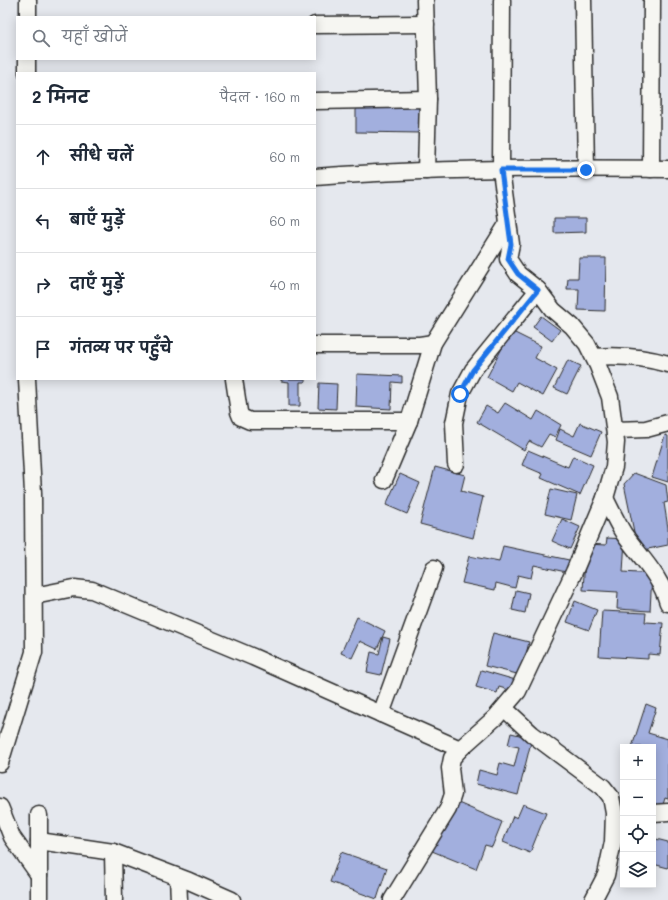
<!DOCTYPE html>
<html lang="hi">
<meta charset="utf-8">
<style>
:root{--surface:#fff;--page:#f2f2f3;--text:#1f2937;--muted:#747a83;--line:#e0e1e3}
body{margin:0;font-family:Mali,"Playpen Sans Deva",sans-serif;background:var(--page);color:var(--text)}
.controls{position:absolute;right:12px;bottom:12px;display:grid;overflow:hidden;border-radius:0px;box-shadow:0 2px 10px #0003}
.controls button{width:36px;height:36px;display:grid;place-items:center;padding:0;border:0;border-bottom:1px solid var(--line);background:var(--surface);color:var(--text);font:20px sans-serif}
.stop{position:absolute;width:12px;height:12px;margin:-9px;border:3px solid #1a73e8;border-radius:50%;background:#fff}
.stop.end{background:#1a73e8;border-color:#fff;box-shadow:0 1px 4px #0008}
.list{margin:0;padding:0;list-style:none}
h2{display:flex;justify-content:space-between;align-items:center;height:52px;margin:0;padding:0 16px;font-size:17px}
h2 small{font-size:13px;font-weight:400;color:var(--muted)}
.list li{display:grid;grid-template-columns:26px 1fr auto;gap:12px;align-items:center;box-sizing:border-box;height:64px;padding:0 16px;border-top:1px solid var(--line)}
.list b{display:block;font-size:15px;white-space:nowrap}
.list em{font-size:13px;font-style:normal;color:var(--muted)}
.icon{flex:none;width:22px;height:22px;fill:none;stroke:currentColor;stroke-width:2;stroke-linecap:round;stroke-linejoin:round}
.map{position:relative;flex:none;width:668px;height:900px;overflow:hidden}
.search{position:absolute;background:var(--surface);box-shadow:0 2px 10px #0003;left:16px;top:16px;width:300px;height:44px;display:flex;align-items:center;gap:10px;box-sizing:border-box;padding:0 14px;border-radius:0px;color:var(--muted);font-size:15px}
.panel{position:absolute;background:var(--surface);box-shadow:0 2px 10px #0003;left:16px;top:72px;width:300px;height:308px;border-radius:0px}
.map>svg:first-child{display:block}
.building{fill:#a2afde;stroke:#2b2b2b}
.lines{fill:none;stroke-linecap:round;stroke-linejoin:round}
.street-casing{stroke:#2b2b2b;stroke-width:19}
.street{stroke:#f6f6f2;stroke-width:16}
.route{stroke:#1a73e8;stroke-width:5}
</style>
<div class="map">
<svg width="668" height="900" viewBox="0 0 668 900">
<rect width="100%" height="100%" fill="#e5e8ee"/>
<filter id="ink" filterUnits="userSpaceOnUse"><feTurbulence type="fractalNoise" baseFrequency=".025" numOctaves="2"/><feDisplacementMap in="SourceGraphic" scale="8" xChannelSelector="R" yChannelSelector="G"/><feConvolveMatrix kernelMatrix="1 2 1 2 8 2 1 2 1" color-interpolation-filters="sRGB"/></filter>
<g filter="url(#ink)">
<!-- building -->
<g class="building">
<path d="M 356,102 L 421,107 L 421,133 L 356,132 Z"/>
<path d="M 554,218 L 586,218 L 586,232 L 554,233 Z"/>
<path d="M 579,258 L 606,258 L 605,311 L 578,310 L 579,289 L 567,289 L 568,278 L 578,278 Z"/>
<path d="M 541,316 L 560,330 L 552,341 L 533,327 Z"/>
<path d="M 511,331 L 541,346 L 535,358 L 557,370 L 543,396 L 517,382 L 512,391 L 487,377 Z"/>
<path d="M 568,360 L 581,366 L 567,394 L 554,388 Z"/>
<path d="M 357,374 L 402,376 L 402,383 L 392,382 L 391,409 L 356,407 Z"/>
<path d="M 281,379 L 305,379 L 305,382 L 300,382 L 300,406 L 289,406 L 289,382 L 281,381 Z"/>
<path d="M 319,383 L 337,384 L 336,409 L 318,408 Z"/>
<path d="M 505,403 L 533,420 L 538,411 L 561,425 L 555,437 L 549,434 L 541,447 L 529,441 L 524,450 L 477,422 L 486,406 L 498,413 Z"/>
<path d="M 580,423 L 601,432 L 591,455 L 556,440 L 560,429 L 574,436 Z"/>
<path d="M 665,435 L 668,436 L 668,482 L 652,477 Z"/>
<path d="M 528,450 L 568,467 L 573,456 L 593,465 L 580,495 L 541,478 L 543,474 L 522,465 Z"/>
<path d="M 435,467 L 465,475 L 461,491 L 483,497 L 473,538 L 420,524 Z"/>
<path d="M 634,473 L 666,485 L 668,502 L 664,503 L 668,528 L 668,545 L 638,551 L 624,484 Z"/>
<path d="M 400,474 L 420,483 L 407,514 L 386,505 Z"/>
<path d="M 551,489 L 577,495 L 571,520 L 545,514 Z"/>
<path d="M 562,519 L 580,527 L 570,549 L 552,541 Z"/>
<path d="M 607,538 L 625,539 L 623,572 L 652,574 L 650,611 L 617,609 L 618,592 L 583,590 L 586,544 L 606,545 Z"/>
<path d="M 503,546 L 569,560 L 566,572 L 534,565 L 531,578 L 518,575 L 515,588 L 496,583 L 495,590 L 462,583 L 469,556 L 499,562 Z"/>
<path d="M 516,590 L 529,593 L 525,613 L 512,610 Z"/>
<path d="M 575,601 L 597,610 L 589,630 L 567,622 Z"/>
<path d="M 602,611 L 646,613 L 645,622 L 663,623 L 660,655 L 648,654 L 648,659 L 599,656 Z"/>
<path d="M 357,617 L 385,631 L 377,649 L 360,641 L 352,658 L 341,653 Z"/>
<path d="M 493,633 L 529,642 L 521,675 L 485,666 Z"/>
<path d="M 383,637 L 390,639 L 381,675 L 367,672 L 371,652 L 379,654 Z"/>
<path d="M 481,670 L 519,681 L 516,692 L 499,687 L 497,693 L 476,687 Z"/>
<path d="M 646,704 L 656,708 L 648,733 L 668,739 L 668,799 L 665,798 L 662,808 L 653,805 L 653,747 L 632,747 Z"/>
<path d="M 511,733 L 532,738 L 518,795 L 476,784 L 479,770 L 497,775 L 500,763 L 514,767 L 519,747 L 508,745 Z"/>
<path d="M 456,802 L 502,822 L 492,847 L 485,845 L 476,869 L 432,851 Z"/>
<path d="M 523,804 L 546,813 L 530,853 L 503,842 L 513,816 L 517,818 Z"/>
<path d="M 656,839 L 668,842 L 668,868 L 653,864 L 653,851 Z"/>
<path d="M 341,852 L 387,868 L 377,899 L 330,882 Z"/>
</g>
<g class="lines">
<!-- street casing -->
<g class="street-casing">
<g id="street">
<path d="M 425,0 L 428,99 L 426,171"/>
<path d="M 583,0 L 586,170"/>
<path d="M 28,17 L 28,0"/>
<path d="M 315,25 L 426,24"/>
<path d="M 27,73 L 27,59"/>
<path d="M 315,101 L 428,99"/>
<path d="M 651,169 L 652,0"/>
<path d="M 315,177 C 432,168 551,168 668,169"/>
<path d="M 315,345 L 420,345 L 433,343"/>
<path d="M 594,357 C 620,355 643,357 668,364"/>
<path d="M 234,379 L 239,412 L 241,417 L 250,421 L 409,421"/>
<path d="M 615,430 L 646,429 L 668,423"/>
<path d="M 456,464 L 454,423 L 460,394 L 473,370 L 538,290"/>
<path d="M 384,480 L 409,421 L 433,343 L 508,223"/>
<path d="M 605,498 C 611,510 617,523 624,534 C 640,557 660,575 668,603"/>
<path d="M 34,596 L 74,588 L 92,590 L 253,657 L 460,749"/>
<path d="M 504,708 L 532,734 L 603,787 L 611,797 L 614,813 L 613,842 L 606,875 L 593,900"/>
<path d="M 381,714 L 434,568"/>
<path d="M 0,763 L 34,652 L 33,493 L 27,379"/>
<path d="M 0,807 L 12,837 L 39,875"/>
<path d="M 653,813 L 668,812"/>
<path d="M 39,815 L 39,900"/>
<path d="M 39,841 L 113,852 L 189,881 L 232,900"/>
<path d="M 113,852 L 114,900"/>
<path d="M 178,877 L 179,900"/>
<path d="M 392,900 L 448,809 L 453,794 L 450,768 L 452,758 L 460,749 L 496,717 L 518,691 L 574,572 L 605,498 L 614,467 L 616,442 L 610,397 L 598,366 L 587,344 L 572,326 L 553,310 L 538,290 L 518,274 L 508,259 L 511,244 L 501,170 L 502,0"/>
</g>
</g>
<!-- street -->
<use href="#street" class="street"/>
</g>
</g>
<g class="lines" filter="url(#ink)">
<!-- route -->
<path class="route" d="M 460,394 L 473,370 L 538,290 L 518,274 L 508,259 L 511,244 L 501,170 L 586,170"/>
</g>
</svg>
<div class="controls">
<button>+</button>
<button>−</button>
<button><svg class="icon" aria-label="locate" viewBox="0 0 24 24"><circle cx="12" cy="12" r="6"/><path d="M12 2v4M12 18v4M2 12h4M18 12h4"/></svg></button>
<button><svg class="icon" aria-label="layers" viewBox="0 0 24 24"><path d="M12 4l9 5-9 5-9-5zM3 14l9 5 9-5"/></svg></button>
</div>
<div class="stop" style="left:460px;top:394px"></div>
<div class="stop end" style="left:586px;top:170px"></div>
<div class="search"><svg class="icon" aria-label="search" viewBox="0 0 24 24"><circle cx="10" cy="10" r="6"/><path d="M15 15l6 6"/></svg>यहाँ खोजें</div>
<section class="panel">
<h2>2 मिनट<small>पैदल · 160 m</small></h2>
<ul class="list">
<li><svg class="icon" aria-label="ahead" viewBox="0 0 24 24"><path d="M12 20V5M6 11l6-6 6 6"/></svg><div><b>सीधे चलें</b></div><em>60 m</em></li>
<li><svg class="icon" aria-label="left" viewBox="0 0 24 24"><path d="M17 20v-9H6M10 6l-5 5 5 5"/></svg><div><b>बाएँ मुड़ें</b></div><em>60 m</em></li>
<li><svg class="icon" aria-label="right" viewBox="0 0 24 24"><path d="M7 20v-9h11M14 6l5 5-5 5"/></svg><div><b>दाएँ मुड़ें</b></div><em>40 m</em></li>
<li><svg class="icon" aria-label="arrive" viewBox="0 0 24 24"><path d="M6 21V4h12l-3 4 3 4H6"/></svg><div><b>गंतव्य पर पहुँचे</b></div></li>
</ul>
</section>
</div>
